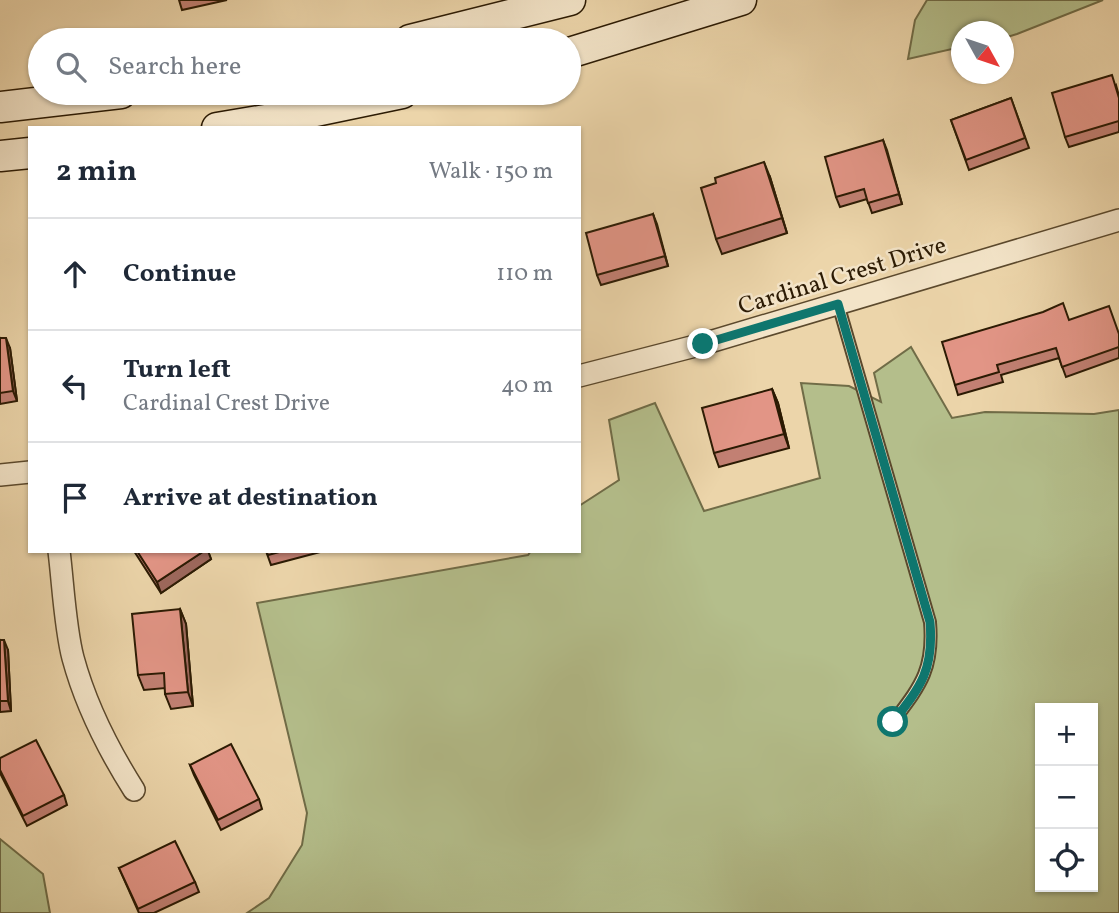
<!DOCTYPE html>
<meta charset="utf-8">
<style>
:root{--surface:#fff;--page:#f6f6f7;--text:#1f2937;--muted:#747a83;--line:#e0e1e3}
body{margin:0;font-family:Vollkorn,serif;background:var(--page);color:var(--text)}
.controls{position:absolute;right:21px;bottom:21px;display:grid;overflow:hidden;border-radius:0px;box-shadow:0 2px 5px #0004}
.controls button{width:63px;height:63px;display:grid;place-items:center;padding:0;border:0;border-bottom:2px solid var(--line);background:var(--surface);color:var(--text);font:35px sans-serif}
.compass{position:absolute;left:951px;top:21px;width:63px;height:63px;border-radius:50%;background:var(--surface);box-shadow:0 2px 5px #0004;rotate:130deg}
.stop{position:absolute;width:21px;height:21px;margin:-16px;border:5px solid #0f766e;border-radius:50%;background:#fff}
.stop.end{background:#0f766e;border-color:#fff;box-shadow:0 2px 7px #0008}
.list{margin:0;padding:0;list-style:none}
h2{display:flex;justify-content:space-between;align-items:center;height:91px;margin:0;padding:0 28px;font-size:30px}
h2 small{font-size:23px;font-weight:400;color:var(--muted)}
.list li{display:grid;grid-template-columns:46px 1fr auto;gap:21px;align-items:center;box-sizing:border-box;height:112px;padding:0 28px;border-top:2px solid var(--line)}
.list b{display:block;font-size:26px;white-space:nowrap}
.list p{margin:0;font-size:23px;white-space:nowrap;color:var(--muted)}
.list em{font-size:23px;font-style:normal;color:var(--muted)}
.icon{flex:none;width:38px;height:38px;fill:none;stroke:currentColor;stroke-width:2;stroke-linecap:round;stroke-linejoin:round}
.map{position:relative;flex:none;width:1119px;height:913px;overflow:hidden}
.search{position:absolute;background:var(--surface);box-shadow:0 2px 5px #0004;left:28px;top:28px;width:553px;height:77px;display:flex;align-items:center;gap:18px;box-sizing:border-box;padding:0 24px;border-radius:38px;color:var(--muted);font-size:26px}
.panel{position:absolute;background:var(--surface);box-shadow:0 2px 5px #0004;left:28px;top:126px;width:553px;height:427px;border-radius:0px}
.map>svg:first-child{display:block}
.green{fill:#b4be8b;stroke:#706c47;stroke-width:2;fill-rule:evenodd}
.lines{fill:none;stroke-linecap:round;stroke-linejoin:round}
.service-casing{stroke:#5b492d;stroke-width:14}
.minor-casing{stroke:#5b492d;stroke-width:24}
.secondary-casing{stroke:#2b1a03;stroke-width:33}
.service{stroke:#f3e4c8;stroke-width:10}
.minor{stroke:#f3e4c8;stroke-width:21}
.secondary{stroke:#f3e4c8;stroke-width:30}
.wall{fill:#c28073;stroke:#2b1a03;stroke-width:2}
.shaded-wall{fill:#9e685e;stroke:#2b1a03;stroke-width:2}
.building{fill:#e29586;stroke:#2b1a03;stroke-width:2}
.route{stroke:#0f766e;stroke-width:9}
.labels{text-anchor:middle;stroke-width:5;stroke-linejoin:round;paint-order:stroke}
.street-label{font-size:24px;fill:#2b1a03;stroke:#f3e4c8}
</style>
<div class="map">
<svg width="1119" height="913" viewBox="0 0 1119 913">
<rect width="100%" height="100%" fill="#ecd5aa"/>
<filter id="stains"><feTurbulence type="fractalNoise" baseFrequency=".00286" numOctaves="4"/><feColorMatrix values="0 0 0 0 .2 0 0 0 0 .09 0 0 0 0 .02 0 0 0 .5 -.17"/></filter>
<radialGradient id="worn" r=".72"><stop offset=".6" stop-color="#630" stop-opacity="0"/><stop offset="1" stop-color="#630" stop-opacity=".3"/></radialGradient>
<!-- green -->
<g class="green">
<path d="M 927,0 L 1103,0 L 1017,34 L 1004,38 L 1004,32 L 962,32 L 961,47 L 908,59 L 915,20 Z"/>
<path d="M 911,347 L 952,418 L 985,412 L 1094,414 L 1119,410 L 1119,913 L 247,913 L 269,898 L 302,845 L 307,813 L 257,603 L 528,555 L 531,551 L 579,551 L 579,506 L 619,480 L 609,420 L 655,403 L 704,511 L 820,478 L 801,383 L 849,386 L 881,402 L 874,373 ZM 1040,708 L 1093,708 L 1093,887 L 1040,887 Z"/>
<path d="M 0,839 L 43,874 L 50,913 L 0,913 Z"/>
</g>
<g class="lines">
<!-- service casing -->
<g class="service-casing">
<path id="service" d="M 838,304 L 930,622 C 934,670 920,686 893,722"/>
</g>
<!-- minor casing -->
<g class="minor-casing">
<g id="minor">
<path d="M 579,376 L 703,344 L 1119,220"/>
<path d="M 0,475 L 30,472"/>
<path d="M 59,551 C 63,583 65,628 73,658 C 86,706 108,749 134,790"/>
</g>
</g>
<!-- secondary casing -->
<g class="secondary-casing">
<g id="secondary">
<path d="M 410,40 L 570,0"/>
<path d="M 569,53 L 741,0"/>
<path d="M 0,107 L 121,93"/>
<path d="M 217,128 L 301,114 L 402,93"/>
<path d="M 0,156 L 30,153"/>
</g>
</g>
<!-- service -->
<use href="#service" class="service"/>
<!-- minor -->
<use href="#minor" class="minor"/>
<!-- secondary -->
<use href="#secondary" class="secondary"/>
</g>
<!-- wall -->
<g class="wall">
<path d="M 179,0 L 227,0 L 182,10 Z"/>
<path d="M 1116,85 L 1119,96 L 1119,132 L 1069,147 L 1065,137 Z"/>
<path d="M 1011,98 L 1029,148 L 969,170 L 951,120 Z"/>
<path d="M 883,140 L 902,204 L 872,213 L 867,199 L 840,207 L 836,197 Z"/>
<path d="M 770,177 L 787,233 L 722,254 L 716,239 Z"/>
<path d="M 653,214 L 668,266 L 601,285 L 597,275 Z"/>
<path d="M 1069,320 L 1119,334 L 1119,358 L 1066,377 L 1059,358 L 1001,375 L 1003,382 L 958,395 L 955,385 Z"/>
<path d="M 0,338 L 10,348 L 17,401 L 0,404 Z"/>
<path d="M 772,389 L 778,403 L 789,448 L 719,467 L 714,453 Z"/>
<path d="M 134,551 L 208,551 L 211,559 L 161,593 Z"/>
<path d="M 266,551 L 324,551 L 271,565 Z"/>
<path d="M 180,609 L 186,624 L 193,706 L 171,709 L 165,694 L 165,688 L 144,690 L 138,675 Z"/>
<path d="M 0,640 L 8,650 L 11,711 L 0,712 Z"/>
<path d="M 0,758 L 64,795 L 67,805 L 27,826 L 0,773 Z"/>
<path d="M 190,765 L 259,799 L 262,809 L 221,830 L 194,775 Z"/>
<path d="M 119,868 L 195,882 L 199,892 L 154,913 L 139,913 Z"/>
</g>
<!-- shaded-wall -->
<g class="shaded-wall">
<path d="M 883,140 L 887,150 L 902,204 L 899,194 Z"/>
<path d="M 764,162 L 770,177 L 787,233 L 782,218 Z"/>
<path d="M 653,214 L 657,224 L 668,266 L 665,256 Z"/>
<path d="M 6,338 L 10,348 L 17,401 L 13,391 Z"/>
<path d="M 772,389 L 778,403 L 789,448 L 784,434 Z"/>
<path d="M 204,551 L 208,551 L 211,559 L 161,593 L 157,582 Z"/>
<path d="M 180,609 L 186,624 L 193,706 L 188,692 Z"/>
<path d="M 4,640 L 8,650 L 11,711 L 8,701 Z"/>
</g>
<!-- building -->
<g class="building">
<path d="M 1112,75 L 1119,98 L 1119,121 L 1065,137 L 1052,93 Z"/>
<path d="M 1011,98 L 1025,138 L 966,160 L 951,120 Z"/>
<path d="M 883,140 L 899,194 L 868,203 L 864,189 L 836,197 L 825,157 Z"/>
<path d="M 764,162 L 782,218 L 716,239 L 701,188 L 716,183 L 715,178 Z"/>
<path d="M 653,214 L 665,256 L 597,275 L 586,233 Z"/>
<path d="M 1063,303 L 1069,320 L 1109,306 L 1119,334 L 1119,347 L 1062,367 L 1056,348 L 997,365 L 999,372 L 955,385 L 942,342 L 1043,312 Z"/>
<path d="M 0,338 L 6,338 L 13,391 L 0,393 Z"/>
<path d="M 772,389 L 784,434 L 714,453 L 702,408 Z"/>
<path d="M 137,551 L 204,551 L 157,582 Z"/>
<path d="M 266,551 L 283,551 L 268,555 Z"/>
<path d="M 180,609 L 188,692 L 165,694 L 164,673 L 138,675 L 132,614 Z"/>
<path d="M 0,640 L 4,640 L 8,701 L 0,701 Z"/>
<path d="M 36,740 L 64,795 L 23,816 L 0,770 L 0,758 Z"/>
<path d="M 231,744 L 259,799 L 218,820 L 190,765 Z"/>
<path d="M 175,841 L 195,882 L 138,909 L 119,868 Z"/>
</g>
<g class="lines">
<!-- route -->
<path class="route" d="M 703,344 L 838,304 L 930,622 C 934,670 921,686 893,722"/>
</g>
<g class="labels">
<!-- street labels -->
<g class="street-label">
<text transform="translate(842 275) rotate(-17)" y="8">Cardinal Crest Drive</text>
</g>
</g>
<rect width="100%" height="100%" filter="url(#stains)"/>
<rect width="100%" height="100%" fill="url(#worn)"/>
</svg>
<div class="controls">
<button>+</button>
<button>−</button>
<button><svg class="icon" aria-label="locate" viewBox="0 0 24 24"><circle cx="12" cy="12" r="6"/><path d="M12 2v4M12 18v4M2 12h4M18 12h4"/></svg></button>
</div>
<svg class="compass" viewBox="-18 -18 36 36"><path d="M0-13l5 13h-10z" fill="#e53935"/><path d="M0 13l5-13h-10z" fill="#747a83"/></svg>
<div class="stop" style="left:893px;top:722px"></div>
<div class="stop end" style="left:703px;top:344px"></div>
<div class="search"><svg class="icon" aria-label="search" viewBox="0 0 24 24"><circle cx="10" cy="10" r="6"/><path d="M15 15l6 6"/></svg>Search here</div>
<section class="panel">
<h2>2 min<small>Walk · 150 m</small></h2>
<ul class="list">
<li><svg class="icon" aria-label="ahead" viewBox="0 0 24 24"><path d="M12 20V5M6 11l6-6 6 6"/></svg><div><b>Continue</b></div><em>110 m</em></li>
<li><svg class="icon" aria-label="left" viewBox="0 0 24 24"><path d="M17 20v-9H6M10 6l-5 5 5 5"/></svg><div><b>Turn left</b><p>Cardinal Crest Drive</p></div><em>40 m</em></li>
<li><svg class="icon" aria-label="arrive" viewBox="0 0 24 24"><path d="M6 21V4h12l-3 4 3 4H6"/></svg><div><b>Arrive at destination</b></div></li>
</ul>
</section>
</div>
